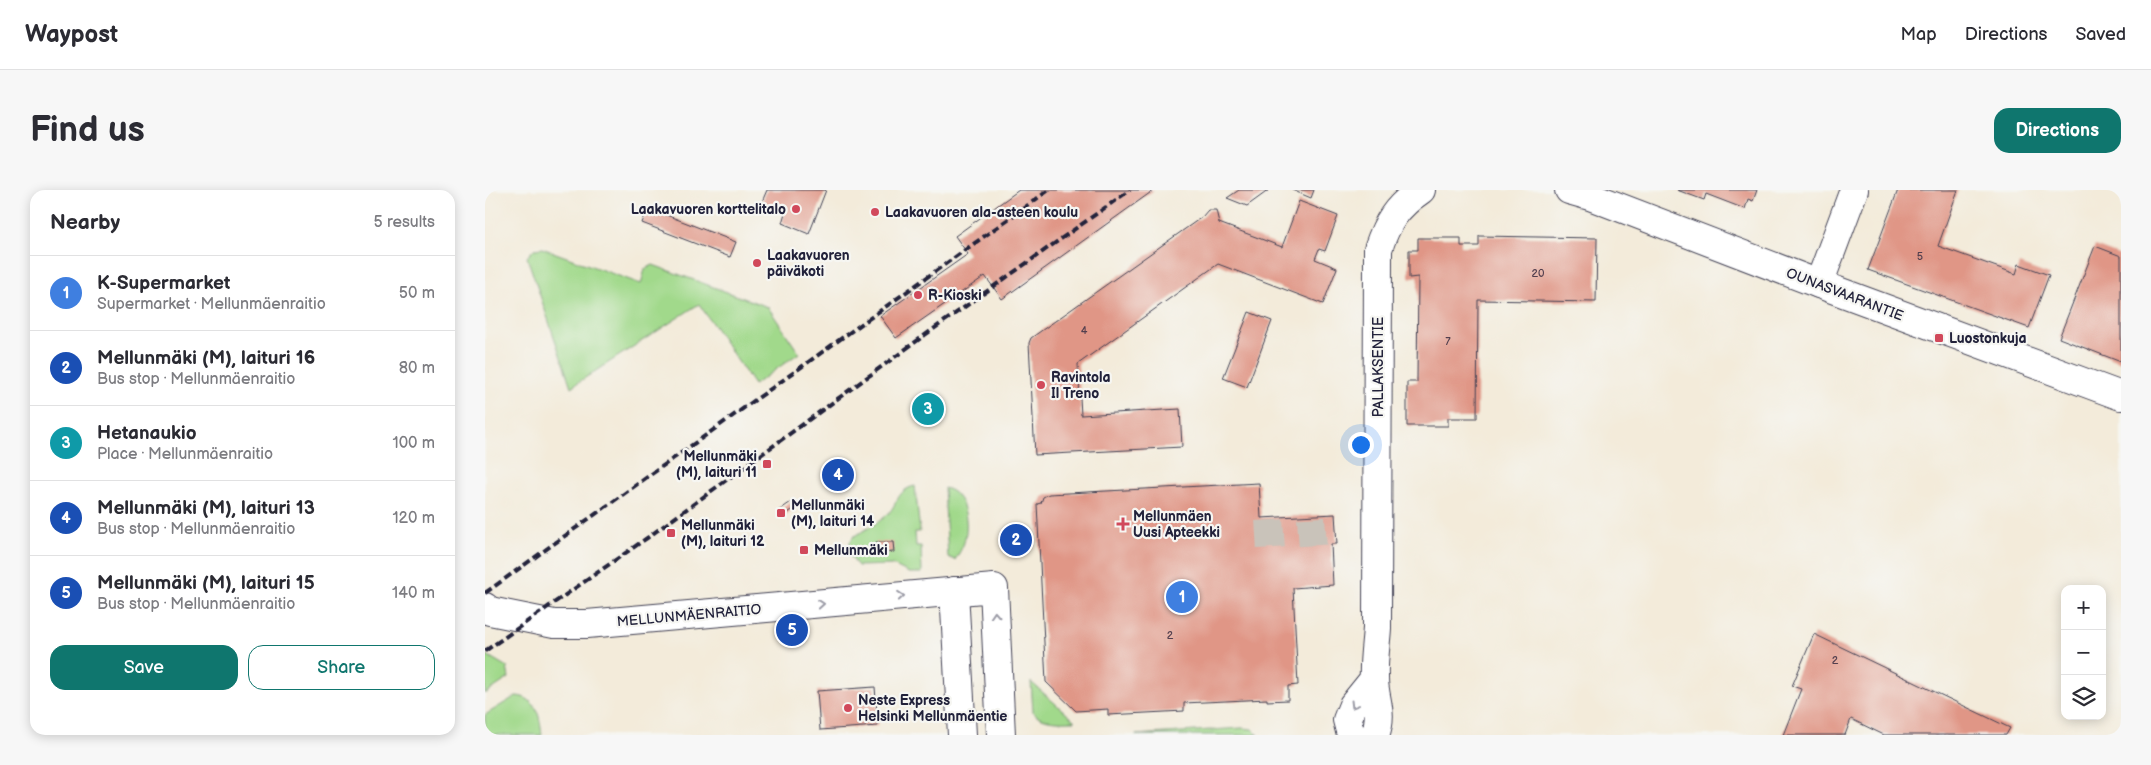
<!DOCTYPE html>
<meta charset="utf-8">
<style>
:root{--surface:#fff;--page:#f7f7f7;--text:#2b2b33;--muted:#7c7c81;--line:#e1e1e2;--accent:#0f766e}
body{margin:0;font-family:"Balsamiq Sans",sans-serif;background:var(--page);color:var(--text)}
.controls{position:absolute;right:15px;bottom:15px;display:grid;overflow:hidden;border-radius:10px;box-shadow:0 2px 12px #0003}
.controls button{width:45px;height:45px;display:grid;place-items:center;padding:0;border:0;border-bottom:1px solid var(--line);background:var(--surface);color:var(--text);font:25px sans-serif}
.you{position:absolute;left:875px;top:254px;width:18px;height:18px;margin:-12px;border:4px solid #fff;border-radius:50%;background:#1a73e8;box-shadow:0 0 0 8px #1a73e833}
.badge{display:grid;place-items:center;width:32px;height:32px;border-radius:50%;background:var(--accent);color:#fff;font-size:16px;font-weight:700}
.pin{position:absolute;translate:-50% -50%;border:2px solid #fff;box-shadow:0 1px 5px #0006}
.list{margin:0;padding:0;list-style:none}
h2{display:flex;justify-content:space-between;align-items:center;height:65px;margin:0;padding:0 20px;font-size:21px}
h2 small{font-size:16px;font-weight:400;color:var(--muted)}
.list li{display:grid;grid-template-columns:32px 1fr auto;gap:15px;align-items:center;box-sizing:border-box;height:75px;padding:0 20px;border-top:1px solid var(--line)}
.list b{display:block;font-size:19px;white-space:nowrap}
.list p{margin:0;font-size:16px;white-space:nowrap;color:var(--muted)}
.list em{font-size:16px;font-style:normal;color:var(--muted)}
.actions{display:flex;gap:10px;padding:15px 20px}
.actions a{flex:1;padding:11px 0;border:1px solid var(--accent);border-radius:15px;text-align:center;font-size:18px;color:var(--accent)}
.actions .main{background:var(--accent);color:#fff}
.icon{flex:none;width:28px;height:28px;fill:none;stroke:currentColor;stroke-width:2;stroke-linecap:round;stroke-linejoin:round}
.map{position:relative;flex:none;width:1636px;height:545px;overflow:hidden;border-radius:15px}
header{display:flex;align-items:center;gap:30px;box-sizing:border-box;height:70px;padding:0 25px;background:var(--surface);border-bottom:1px solid var(--line)}
header strong{font-size:24px}
nav{display:flex;gap:28px;margin-inline-start:auto;font-size:18px}
.intro{display:flex;align-items:center;justify-content:space-between;box-sizing:border-box;height:120px;padding:0 30px}
h1{margin:0;font-size:35px}
.button{padding:12px 22px;border-radius:15px;background:var(--accent);color:#fff;font-size:18px;font-weight:700}
main{display:flex;gap:30px;padding:0 30px}
aside{flex:1;background:var(--surface);border-radius:15px;box-shadow:0 2px 12px #0003}
.map>svg:first-child{display:block}
.green{fill:#a1d98b;stroke:#627e63}
.building{fill:#e09686}
.lines{fill:none;stroke-linecap:round;stroke-linejoin:round}
.minor-tunnel{stroke:#c9c3ba;stroke-width:28;stroke-dasharray:28 14;stroke-linecap:butt}
.minor-casing{stroke:#414053;stroke-width:30}
.minor{stroke:#fff;stroke-width:28}
.rail{stroke:#22223b;stroke-width:4;stroke-dasharray:8 4;stroke-linecap:butt}
.oneway{stroke:#9c9ca7}
.poi-dot{fill:#d1495b;stroke:#f6f6f2;stroke-width:2}
.labels{text-anchor:middle;stroke-width:4.5;stroke-linejoin:round;paint-order:stroke}
.number-label{font-size:11px;fill:#523f4e}
.poi-label{font-size:14px;font-weight:bold;fill:#22223b;stroke:#f6f6f2;text-anchor:start}
.street-label{font-size:14px;fill:#22223b;stroke:#f6f6f2}
</style>
<header>
<strong>Waypost</strong>
<nav><a>Map</a><a>Directions</a><a>Saved</a></nav>
</header>
<div class="intro"><h1>Find us</h1><a class="button">Directions</a></div>
<main>
<aside>
<h2>Nearby<small>5 results</small></h2>
<ul class="list">
<li><span class="badge" style="background:#3f7fe0">1</span><div><b>K-Supermarket</b><p>Supermarket · Mellunmäenraitio</p></div><em>50 m</em></li>
<li><span class="badge" style="background:#1a4fb4">2</span><div><b>Mellunmäki (M), laituri 16</b><p>Bus stop · Mellunmäenraitio</p></div><em>80 m</em></li>
<li><span class="badge" style="background:#0f9aa8">3</span><div><b>Hetanaukio</b><p>Place · Mellunmäenraitio</p></div><em>100 m</em></li>
<li><span class="badge" style="background:#1a4fb4">4</span><div><b>Mellunmäki (M), laituri 13</b><p>Bus stop · Mellunmäenraitio</p></div><em>120 m</em></li>
<li><span class="badge" style="background:#1a4fb4">5</span><div><b>Mellunmäki (M), laituri 15</b><p>Bus stop · Mellunmäenraitio</p></div><em>140 m</em></li>
</ul>
<div class="actions"><a class="main">Save</a><a>Share</a></div>
</aside>
<div class="map">
<svg width="1636" height="545" viewBox="0 0 1636 545">
<rect width="100%" height="100%" fill="#f6f6f2"/>
<filter id="ink" filterUnits="userSpaceOnUse"><feTurbulence type="fractalNoise" baseFrequency=".02" numOctaves="2"/><feDisplacementMap in="SourceGraphic" scale="10" xChannelSelector="R" yChannelSelector="G"/><feConvolveMatrix kernelMatrix="1 2 1 2 8 2 1 2 1" color-interpolation-filters="sRGB"/></filter>
<filter id="wash" filterUnits="userSpaceOnUse"><feTurbulence type="fractalNoise" baseFrequency=".0096" numOctaves="4" result="noise"/><feDisplacementMap in="SourceGraphic" scale="20" xChannelSelector="R" yChannelSelector="G"/><feGaussianBlur stdDeviation="1.12" result="paint"/><feColorMatrix in="noise" values="0 0 0 0 0 0 0 0 0 0 0 0 0 0 0 0 0 1.4 0 .05"/><feComposite in="paint" operator="in"/></filter>
<g filter="url(#wash)">
<rect width="100%" height="100%" fill="#f3ebda"/>
<!-- green -->
<g class="green">
<path d="M 57,58 L 156,94 L 160,79 L 168,75 L 283,117 L 314,163 L 269,195 L 214,114 L 86,197 L 42,67 L 49,59 Z"/>
<path d="M 430,296 L 435,342 L 430,342 L 431,356 L 436,356 L 437,383 L 424,383 L 408,375 L 373,376 L 364,365 L 365,352 L 368,347 C 379,340 394,333 403,324 C 413,313 412,300 430,296 Z"/>
<path d="M 459,298 C 480,302 484,332 480,348 C 479,356 474,363 470,370 L 463,367 Z"/>
<path d="M 0,464 L 22,477 L 24,488 L 0,504 Z"/>
<path d="M 546,492 L 590,531 C 575,531 559,533 548,522 Z"/>
<path d="M 31,506 C 52,507 55,527 57,545 L 0,545 L 0,525 Z"/>
<path d="M 757,538 L 767,539 L 773,545 L 650,545 Z"/>
</g>
<g id="blocks">
<!-- building -->
<g class="building">
<path d="M 282,0 L 341,0 L 324,44 L 297,33 L 300,23 L 276,14 Z"/>
<path d="M 534,0 L 669,0 L 517,109 L 500,86 L 411,148 L 395,126 L 483,64 L 470,46 Z"/>
<path d="M 754,0 L 784,0 L 762,16 L 742,8 Z"/>
<path d="M 807,0 L 829,0 L 826,8 Z"/>
<path d="M 1192,0 L 1272,0 L 1268,11 L 1263,9 L 1260,19 L 1221,4 L 1219,10 Z"/>
<path d="M 1413,0 L 1473,0 L 1453,56 L 1531,84 L 1534,74 L 1564,85 L 1544,138 L 1383,80 Z"/>
<path d="M 814,11 L 853,26 L 840,61 L 834,59 L 830,69 L 852,78 L 838,114 L 733,74 L 593,174 L 596,225 L 695,219 L 697,257 L 550,265 L 544,153 L 546,148 L 717,27 L 723,20 L 731,20 L 734,33 L 797,57 Z"/>
<path d="M 163,18 L 251,52 L 245,67 L 157,33 Z"/>
<path d="M 994,46 L 1112,48 L 1111,112 L 993,110 L 992,228 L 963,228 L 963,236 L 922,236 L 922,192 L 932,192 L 933,87 L 924,88 L 924,60 L 933,60 L 933,48 L 976,48 L 976,56 L 994,56 Z"/>
<path d="M 1610,56 L 1636,66 L 1636,172 L 1574,148 Z"/>
<path d="M 764,122 L 787,131 L 762,197 L 738,188 Z"/>
<path d="M 365,273 L 369,279 L 352,290 L 348,283 Z"/>
<path d="M 774,293 L 776,328 L 850,324 L 852,354 L 846,354 L 848,395 L 808,398 L 813,495 L 803,496 L 803,510 L 782,511 L 782,509 L 699,513 L 699,521 L 623,525 L 623,519 L 591,521 L 561,492 L 552,314 L 556,313 L 558,307 L 564,304 Z"/>
<path d="M 309,310 L 313,316 L 297,327 L 293,321 Z"/>
<path d="M 391,352 L 408,352 L 409,362 L 392,363 Z"/>
<path d="M 1329,444 L 1525,538 L 1521,545 L 1399,545 L 1366,529 L 1360,545 L 1298,545 L 1316,499 L 1307,496 Z"/>
<path d="M 390,497 L 393,536 L 335,540 L 332,501 Z"/>
</g>
</g>
</g>
<g filter="url(#ink)">
<use href="#blocks" fill-opacity="0" stroke="#414053" stroke-width="1"/>
<g class="lines">
<!-- minor-tunnel -->
<path class="minor-tunnel" d="M 771,345 L 851,340"/>
<!-- minor casing -->
<g class="minor-casing">
<g id="minor">
<path d="M 1084,0 L 1105,6 L 1334,94 L 1636,206"/>
<path d="M 1334,94 L 1369,0"/>
<path d="M 469,401 L 477,545"/>
<path d="M 0,417 L 5,421 L 69,434 L 102,434 L 509,398 L 516,545"/>
<path d="M 866,545 L 862,530 L 868,515 L 889,489"/>
<path d="M 890,545 C 899,522 889,510 889,488 C 888,472 891,454 892,438 L 893,59 C 902,32 911,17 936,0"/>
</g>
</g>
<!-- minor -->
<use href="#minor" class="minor"/>
<!-- rail -->
<g class="rail">
<path d="M 0,403 L 564,0"/>
<path d="M 0,461 L 162,348 L 440,145 L 645,0"/>
</g>
</g>
<!-- one-way arrows -->
<defs><path id="oneway-chevron" d="M-2-3.5L2.5 0L-2 3.5" fill="none" stroke-width="1.6" stroke-linecap="round" stroke-linejoin="round" transform="scale(1.25)"/></defs>
<g class="oneway">
<use href="#oneway-chevron" transform="translate(416 406) rotate(-5)"/>
<use href="#oneway-chevron" transform="translate(336 414) rotate(-5)"/>
<use href="#oneway-chevron" transform="translate(510 425) rotate(-93)"/>
<use href="#oneway-chevron" transform="translate(869 515) rotate(121)"/>
</g>
</g>
<!-- markers -->
<g class="poi-dot">
<circle cx="311" cy="19" r="5"/>
<circle cx="390" cy="22" r="5"/>
<circle cx="272" cy="73" r="5"/>
<circle cx="433" cy="105" r="5"/>
<rect x="1449" y="143" width="10" height="10" rx="2.5"/>
<circle cx="556" cy="195" r="5"/>
<rect x="277" y="269" width="10" height="10" rx="2.5"/>
<rect x="291" y="318" width="10" height="10" rx="2.5"/>
<path d="M635.5 326.5h5v5h5v5h-5v5h-5v-5h-5v-5h5z"/>
<rect x="181" y="338" width="10" height="10" rx="2.5"/>
<rect x="314" y="355" width="10" height="10" rx="2.5"/>
<circle cx="363" cy="518" r="5"/>
</g>
<g class="labels">
<!-- number labels -->
<g class="number-label">
<text x="1435" y="70">5</text>
<text x="1053" y="87">20</text>
<text x="599" y="144">4</text>
<text x="963" y="155">7</text>
<text x="685" y="449">2</text>
<text x="1350" y="474">2</text>
</g>
<!-- poi labels -->
<g class="poi-label">
<text x="301" y="24" text-anchor="end">Laakavuoren korttelitalo</text>
<text x="400" y="27">Laakavuoren ala-asteen koulu</text>
<text x="282" y="70">Laakavuoren<tspan x="282" dy="16">päiväkoti</tspan></text>
<text x="443" y="110">R-Kioski</text>
<text x="1464" y="153">Luostonkuja</text>
<text x="566" y="192">Ravintola<tspan x="566" dy="16">Il Treno</tspan></text>
<text x="272" y="271" text-anchor="end">Mellunmäki<tspan x="272" dy="16">(M), laituri 11</tspan></text>
<text x="306" y="320">Mellunmäki<tspan x="306" dy="16">(M), laituri 14</tspan></text>
<text x="648" y="331">Mellunmäen<tspan x="648" dy="16">Uusi Apteekki</tspan></text>
<text x="196" y="340">Mellunmäki<tspan x="196" dy="16">(M), laituri 12</tspan></text>
<text x="329" y="365">Mellunmäki</text>
<text x="373" y="515">Neste Express<tspan x="373" dy="16">Helsinki Mellunmäentie</tspan></text>
</g>
<!-- street labels -->
<g class="street-label">
<text transform="translate(1360 104) rotate(21)" y="5">OUNASVAARANTIE</text>
<text transform="translate(893 177) rotate(-90)" y="5">PALLAKSENTIE</text>
<text transform="translate(204 425) rotate(-5)" y="5">MELLUNMÄENRAITIO</text>
</g>
</g>
</svg>
<div class="controls">
<button>+</button>
<button>−</button>
<button><svg class="icon" aria-label="layers" viewBox="0 0 24 24"><path d="M12 4l9 5-9 5-9-5zM3 14l9 5 9-5"/></svg></button>
</div>
<div class="you"></div>
<div class="pin badge" style="left:697px;top:407px;background:#3f7fe0">1</div>
<div class="pin badge" style="left:531px;top:350px;background:#1a4fb4">2</div>
<div class="pin badge" style="left:443px;top:219px;background:#0f9aa8">3</div>
<div class="pin badge" style="left:353px;top:285px;background:#1a4fb4">4</div>
<div class="pin badge" style="left:307px;top:440px;background:#1a4fb4">5</div>
</div>
</main>
